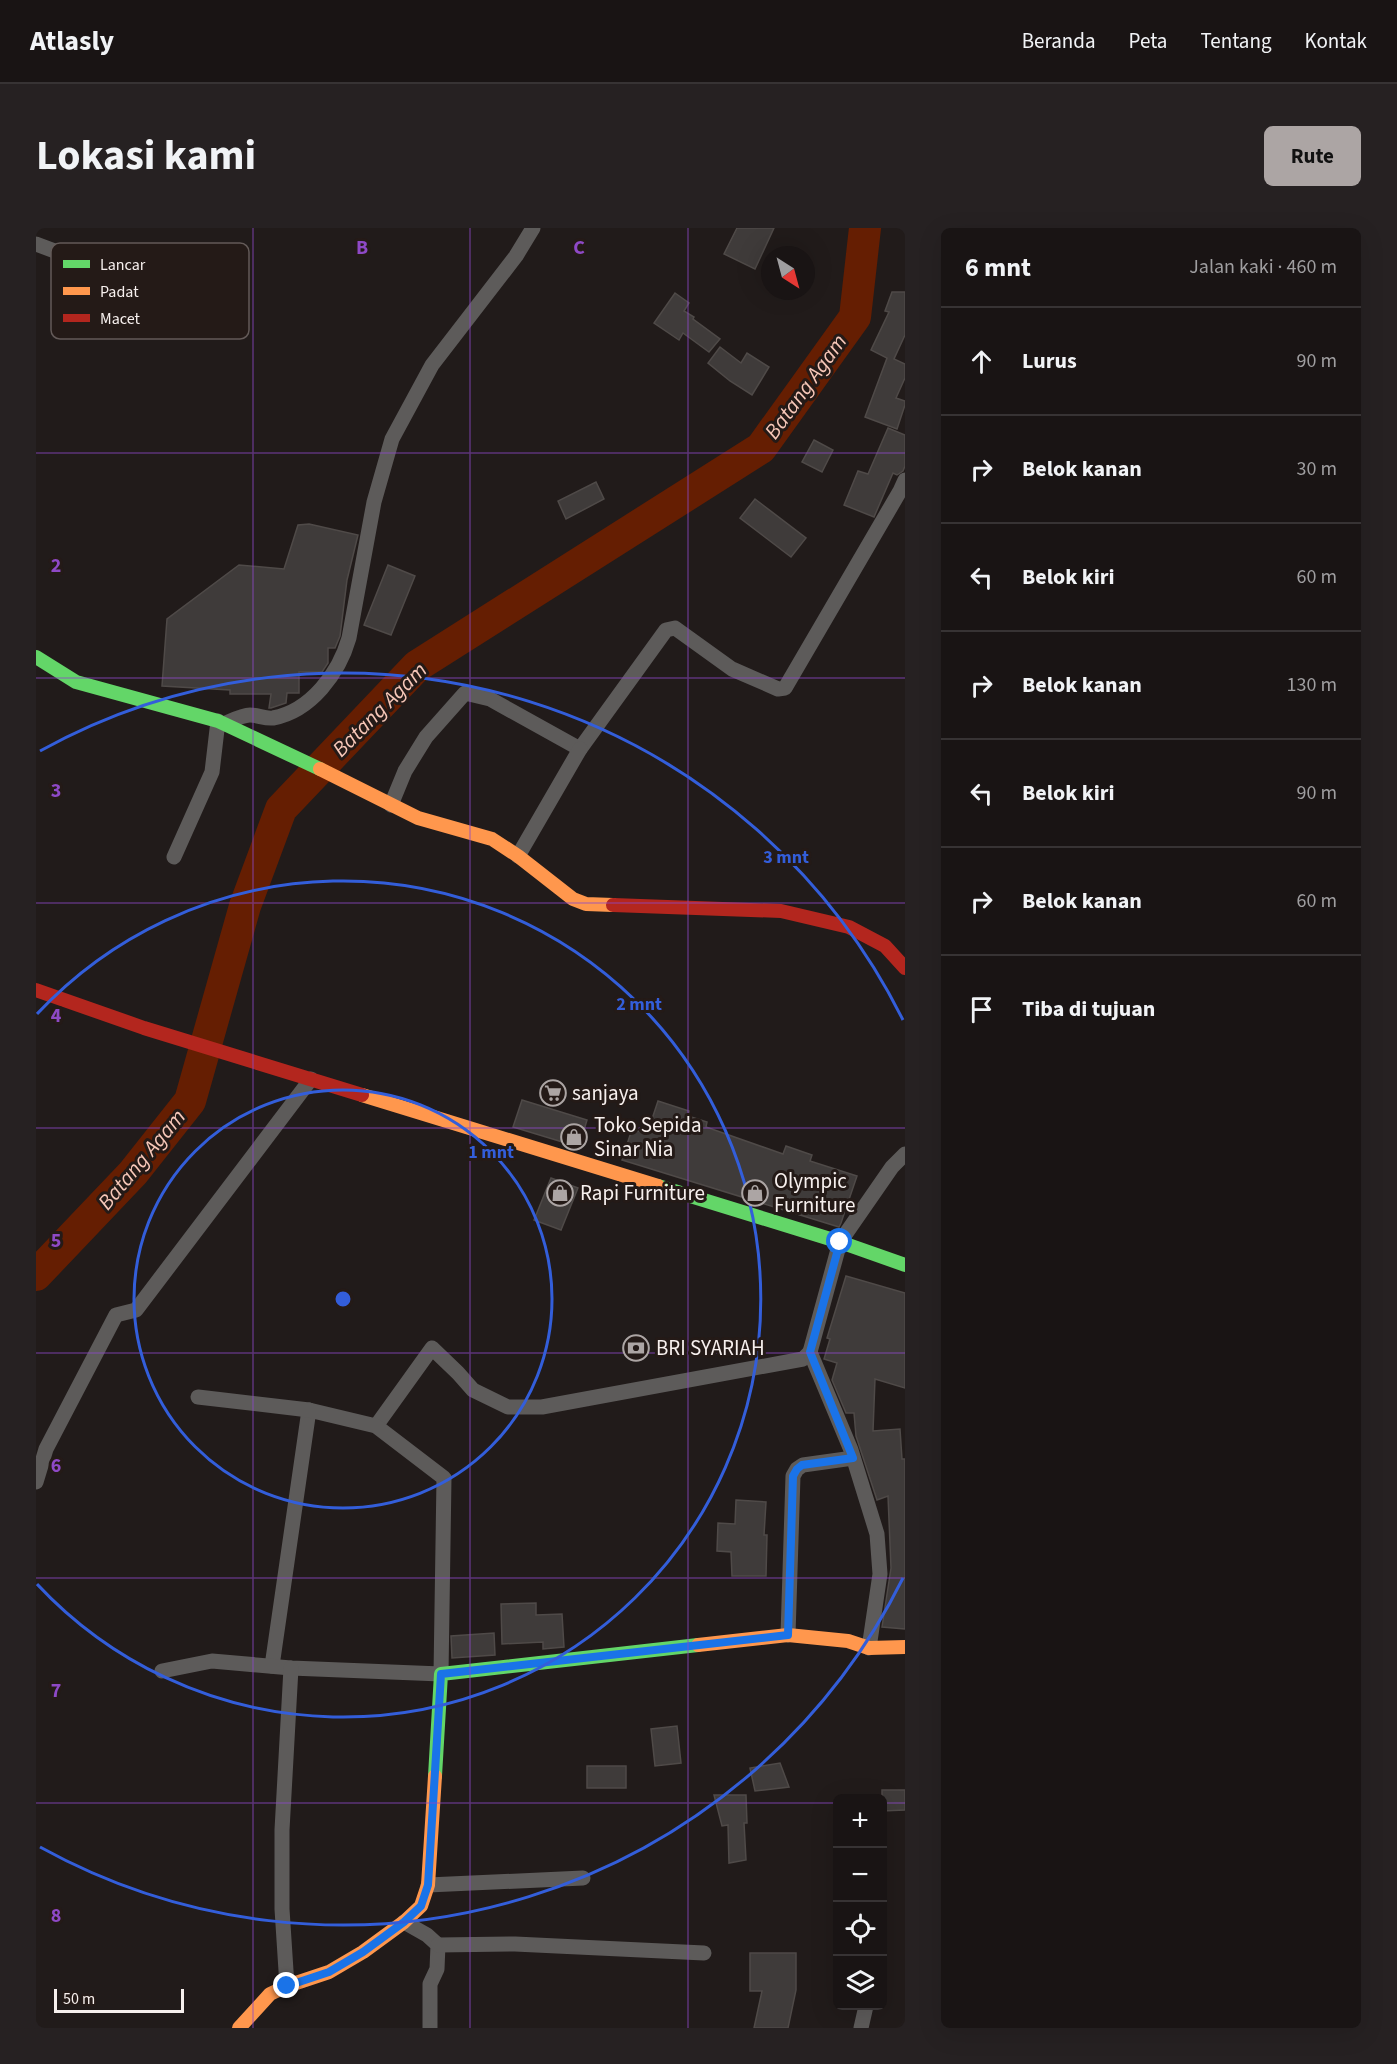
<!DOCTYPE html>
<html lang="id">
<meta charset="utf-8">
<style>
:root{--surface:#191414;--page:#262122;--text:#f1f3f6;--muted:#9f9ea0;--line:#373334;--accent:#aca5a4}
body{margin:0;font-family:"Source Sans 3",sans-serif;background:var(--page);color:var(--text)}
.controls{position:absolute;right:18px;bottom:18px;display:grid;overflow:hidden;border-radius:9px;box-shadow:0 6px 24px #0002}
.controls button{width:54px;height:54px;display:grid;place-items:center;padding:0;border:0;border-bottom:2px solid var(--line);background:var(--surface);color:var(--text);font:30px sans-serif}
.compass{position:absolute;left:725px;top:18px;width:54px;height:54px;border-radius:50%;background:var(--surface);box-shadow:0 6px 24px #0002;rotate:144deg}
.scale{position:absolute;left:18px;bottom:15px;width:130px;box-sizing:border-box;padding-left:6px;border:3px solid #f7f0ee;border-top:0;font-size:16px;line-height:21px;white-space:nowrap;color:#f7f0ee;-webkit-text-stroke:4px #241a17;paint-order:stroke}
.stop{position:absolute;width:18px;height:18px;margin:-14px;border:4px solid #1a73e8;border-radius:50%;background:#fff}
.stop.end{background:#1a73e8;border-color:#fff;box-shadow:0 2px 6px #0008}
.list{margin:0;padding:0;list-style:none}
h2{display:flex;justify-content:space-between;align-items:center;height:78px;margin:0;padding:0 24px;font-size:26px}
h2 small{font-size:20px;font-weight:400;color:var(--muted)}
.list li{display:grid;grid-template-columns:39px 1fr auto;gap:18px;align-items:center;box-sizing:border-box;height:108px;padding:0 24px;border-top:2px solid var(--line)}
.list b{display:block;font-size:22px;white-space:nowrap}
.list em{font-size:20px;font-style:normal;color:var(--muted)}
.icon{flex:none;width:33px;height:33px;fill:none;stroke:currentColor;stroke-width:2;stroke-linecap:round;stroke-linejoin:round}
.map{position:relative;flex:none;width:869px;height:1800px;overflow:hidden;border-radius:9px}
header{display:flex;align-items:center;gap:36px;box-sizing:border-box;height:84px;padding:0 30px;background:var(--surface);border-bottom:2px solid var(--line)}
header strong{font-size:28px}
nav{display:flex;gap:33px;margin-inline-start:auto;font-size:21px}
.intro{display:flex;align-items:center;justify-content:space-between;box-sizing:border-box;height:144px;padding:0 36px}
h1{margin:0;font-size:42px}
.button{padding:15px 27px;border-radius:9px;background:var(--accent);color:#111;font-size:21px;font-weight:700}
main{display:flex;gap:36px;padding:0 36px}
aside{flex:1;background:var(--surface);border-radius:9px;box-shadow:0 6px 24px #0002}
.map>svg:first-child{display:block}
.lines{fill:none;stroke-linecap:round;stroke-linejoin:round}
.river{stroke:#651e02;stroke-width:32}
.building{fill:#3f3b3a;stroke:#4f4a48;stroke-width:1.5}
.street{stroke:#5d5b5a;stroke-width:15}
.fast{stroke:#63d668;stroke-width:14}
.slow{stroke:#ff974d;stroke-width:14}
.jam{stroke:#b3261e;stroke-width:14}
.route{stroke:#1a73e8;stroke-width:8}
.grid{fill:none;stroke:#8e49c6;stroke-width:1.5;stroke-opacity:0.55}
.ring{fill:none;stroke:#335eda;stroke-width:3}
.labels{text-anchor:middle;stroke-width:6;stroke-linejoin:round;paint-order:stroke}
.poi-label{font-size:21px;fill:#f7f0ee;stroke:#241a17;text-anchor:start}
.water-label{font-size:22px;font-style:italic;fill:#f7c7b8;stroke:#241a17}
.key{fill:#241a17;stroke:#635a58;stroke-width:1.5}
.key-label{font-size:16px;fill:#f7f0ee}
.grid-label{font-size:20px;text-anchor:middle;font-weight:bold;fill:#8e49c6;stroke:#241a17;stroke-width:6;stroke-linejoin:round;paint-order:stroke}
.centre{fill:#335eda;stroke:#241a17;stroke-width:3}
.ring-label{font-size:18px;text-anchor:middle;font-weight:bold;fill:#335eda;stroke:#241a17;stroke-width:6;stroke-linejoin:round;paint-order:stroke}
</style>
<header>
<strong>Atlasly</strong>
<nav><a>Beranda</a><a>Peta</a><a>Tentang</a><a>Kontak</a></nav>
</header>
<div class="intro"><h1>Lokasi kami</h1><a class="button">Rute</a></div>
<main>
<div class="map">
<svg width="869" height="1800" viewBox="0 0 869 1800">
<rect width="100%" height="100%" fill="#211b1a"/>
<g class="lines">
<!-- river -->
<path class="river" d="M 0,1047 L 97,945 L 154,873 L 209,678 L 245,581 L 381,438 L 725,220 L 819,89 L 829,0"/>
</g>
<!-- building -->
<g class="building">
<path d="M 701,0 L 738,0 L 719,41 L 688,26 Z"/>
<path d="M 856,64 L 869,64 L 869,107 L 858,131 L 869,136 L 869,150 L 860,170 L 869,173 L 869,177 L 861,201 L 829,189 L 851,130 L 835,122 L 853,84 L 849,83 Z"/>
<path d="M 639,65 L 653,75 L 648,83 L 658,89 L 657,91 L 684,111 L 673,124 L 647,105 L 643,112 L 618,95 Z"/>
<path d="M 684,119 L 705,135 L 711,125 L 733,139 L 716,167 L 694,153 L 672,135 Z"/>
<path d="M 852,200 L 869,207 L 869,238 L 867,243 L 861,247 L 857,245 L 838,289 L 808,277 L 822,243 L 832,246 Z"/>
<path d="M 778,212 L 797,222 L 786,244 L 766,234 Z"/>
<path d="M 560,254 L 568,271 L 530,291 L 522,273 Z"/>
<path d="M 719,271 L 770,310 L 755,329 L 704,290 Z"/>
<path d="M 273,296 L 322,307 L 311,352 L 304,408 L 299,420 L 292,420 L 292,435 L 286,444 L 263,444 L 263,465 L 251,465 L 250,475 L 235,480 L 233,480 L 235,466 L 194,466 L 194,462 L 126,458 L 131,391 L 203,337 L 248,341 L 262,297 Z"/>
<path d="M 352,337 L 379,348 L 355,407 L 328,397 Z"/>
<path d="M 486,872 L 551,892 L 543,919 L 477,899 Z"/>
<path d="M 622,873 L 653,883 L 652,888 L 671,894 L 670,899 L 747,926 L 750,918 L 776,927 L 774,933 L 821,948 L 805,995 L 803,999 L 586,932 L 596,901 L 611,906 Z"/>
<path d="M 515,950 L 542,960 L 525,1002 L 498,992 Z"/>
<path d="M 810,1048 L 869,1065 L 869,1160 L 839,1151 L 837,1203 L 864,1201 L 866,1231 L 869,1231 L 869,1401 L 846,1399 L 855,1340 L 852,1268 L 841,1272 L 820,1208 L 818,1185 L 810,1185 L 796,1152 L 801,1135 L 788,1131 L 794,1111 L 791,1110 Z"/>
<path d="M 700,1272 L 730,1274 L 728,1307 L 731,1307 L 730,1348 L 696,1348 L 695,1324 L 681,1323 L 682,1295 L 699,1296 Z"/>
<path d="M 500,1375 L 500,1387 L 526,1386 L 528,1419 L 507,1421 L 507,1414 L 466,1416 L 465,1376 Z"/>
<path d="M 458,1405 L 459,1427 L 416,1430 L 415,1408 Z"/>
<path d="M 641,1498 L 645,1535 L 619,1538 L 615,1501 Z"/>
<path d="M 744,1535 L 753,1559 L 719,1563 L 714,1540 Z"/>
<rect x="551" y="1538" width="39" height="22"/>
<path d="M 846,1562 L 869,1562 L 869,1582 L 846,1583 Z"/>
<path d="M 678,1567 L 710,1567 L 711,1595 L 708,1595 L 710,1632 L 693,1635 L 692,1597 L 686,1598 Z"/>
<path d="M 714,1725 L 760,1725 L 760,1762 L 752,1800 L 718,1800 L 726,1763 L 714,1763 Z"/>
</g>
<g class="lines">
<!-- street -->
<g class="street">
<path d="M 0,16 L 88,49 L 164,81"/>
<path d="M 188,496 C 195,493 206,487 214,487 C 222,487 229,491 237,490 C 275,483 303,445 313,410 L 338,274 L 356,211 L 396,137 L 480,28 L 497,0"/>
<path d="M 355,577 L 369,543 L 390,509 L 429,465 L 454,471 L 544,521 L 630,402 L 639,400 L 696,441 L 742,461 L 749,460 L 864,263 L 869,252"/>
<path d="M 482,628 L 544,521"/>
<path d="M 138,629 L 176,544 L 182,493"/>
<path d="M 340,1198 L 396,1120 L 422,1145 L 437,1162 L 472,1179 L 506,1179 L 767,1131 L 774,1124"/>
<path d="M 0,1254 L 10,1221 L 80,1087 L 100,1082 L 275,851"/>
<path d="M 752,1407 L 757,1248 L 761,1241 L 767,1237 L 817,1230"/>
<path d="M 833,1420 L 844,1346 L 841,1306 L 815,1222 L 774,1124 L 804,1014 L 856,939 L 869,926"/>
<path d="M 236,1438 L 273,1182"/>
<path d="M 126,1443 L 176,1433 L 255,1440 L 405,1446 L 408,1250 L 340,1198 L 273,1182 L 162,1169"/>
<path d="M 392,1657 L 547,1650"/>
<path d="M 368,1694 L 391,1707 L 402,1717 L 401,1741 L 394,1756 L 394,1800"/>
<path d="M 402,1717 L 479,1716 L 668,1725"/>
<path d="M 251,1758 L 246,1681 L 246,1602 L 255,1440"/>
<path d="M 825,1800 L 830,1778"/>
</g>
<!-- fast -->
<g class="fast">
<path d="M 0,429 L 40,454 L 182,493 L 284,541"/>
<path d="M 622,958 L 804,1014 L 869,1037"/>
<path d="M 399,1548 L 405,1446 L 662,1417"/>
</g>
<!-- slow -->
<g class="slow">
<path d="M 284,541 L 382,590 L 456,611 L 482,628 L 537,671 L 550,676 L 577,677"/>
<path d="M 326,867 L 622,958"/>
<path d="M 662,1417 L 752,1407 L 812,1413 L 833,1420 L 869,1419"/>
<path d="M 203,1800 L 234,1766 L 251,1758 L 293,1744 L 327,1724 L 368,1694 L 385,1678 L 392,1657 L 399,1548"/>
</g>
<!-- jam -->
<g class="jam">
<path d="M 577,677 L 745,683 L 813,699 L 849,718 L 869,740"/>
<path d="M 0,762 L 108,800 L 326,867"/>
</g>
</g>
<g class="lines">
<!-- route -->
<path class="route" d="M 251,1758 L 293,1744 L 327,1724 L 368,1694 L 385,1678 L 392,1657 L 405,1446 L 752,1407 L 757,1248 L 761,1241 L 766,1237 L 817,1230 L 774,1124 L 804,1014"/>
</g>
<!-- grid -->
<path class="grid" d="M 217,0 L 217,1800M 434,0 L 434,1800M 652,0 L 652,1800M 0,225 L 869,225M 0,450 L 869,450M 0,675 L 869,675M 0,900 L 869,900M 0,1125 L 869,1125M 0,1350 L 869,1350M 0,1575 L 802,1575M 846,1575 L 869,1575"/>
<!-- distance rings -->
<g class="ring">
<circle cx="307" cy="1071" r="209"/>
<path d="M1 786A418 418 0 1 1 1 1356"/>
<path d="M867 1350A626 626 0 0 1 4 1619M4 523A626 626 0 0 1 867 792"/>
</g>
<!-- icons -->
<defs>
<g id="supermarket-ring" transform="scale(1.35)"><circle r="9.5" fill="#241a17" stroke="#aca5a4" stroke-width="1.5"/><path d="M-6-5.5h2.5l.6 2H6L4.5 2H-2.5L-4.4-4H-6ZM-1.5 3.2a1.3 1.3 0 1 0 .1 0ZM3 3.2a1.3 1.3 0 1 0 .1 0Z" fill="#aca5a4"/></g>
<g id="shop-ring" transform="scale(1.35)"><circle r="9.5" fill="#241a17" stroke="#aca5a4" stroke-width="1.5"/><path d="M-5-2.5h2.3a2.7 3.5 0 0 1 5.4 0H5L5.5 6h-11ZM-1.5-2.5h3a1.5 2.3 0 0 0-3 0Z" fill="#aca5a4"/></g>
<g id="bank-ring" transform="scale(1.35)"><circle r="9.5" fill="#241a17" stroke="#aca5a4" stroke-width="1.5"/><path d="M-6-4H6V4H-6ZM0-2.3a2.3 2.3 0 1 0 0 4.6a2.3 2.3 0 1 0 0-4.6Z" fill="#aca5a4"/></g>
</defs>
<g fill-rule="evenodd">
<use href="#supermarket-ring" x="517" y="865"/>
<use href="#shop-ring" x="538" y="909"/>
<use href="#shop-ring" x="524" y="965"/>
<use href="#shop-ring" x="719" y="965"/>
<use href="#bank-ring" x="600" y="1120"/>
</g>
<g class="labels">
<!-- poi labels -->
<g class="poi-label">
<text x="536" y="872">sanjaya</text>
<text x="558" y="904">Toko Sepida<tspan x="558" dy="24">Sinar Nia</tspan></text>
<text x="738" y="960">Olympic<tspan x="738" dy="24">Furniture</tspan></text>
<text x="544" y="972">Rapi Furniture</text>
<text x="620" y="1127">BRI SYARIAH</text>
</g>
<!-- water labels -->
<g class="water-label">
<text transform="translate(769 158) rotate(-54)" y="8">Batang Agam</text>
<text transform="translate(343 481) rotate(-45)" y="8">Batang Agam</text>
<text transform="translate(105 931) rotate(-50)" y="8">Batang Agam</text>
</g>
</g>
<!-- legend -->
<rect x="15" y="15" width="198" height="96" rx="9" class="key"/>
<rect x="27" y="32" width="27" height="8" fill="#63d668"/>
<rect x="27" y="59" width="27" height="8" fill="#ff974d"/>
<rect x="27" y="86" width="27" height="8" fill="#b3261e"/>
<g class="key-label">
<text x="64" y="42">Lancar</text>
<text x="64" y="69">Padat</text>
<text x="64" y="96">Macet</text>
</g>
<g class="grid-label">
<text x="326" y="26">B</text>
<text x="543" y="26">C</text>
<text x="20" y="344">2</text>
<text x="20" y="569">3</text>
<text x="20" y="794">4</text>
<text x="20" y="1019">5</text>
<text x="20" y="1244">6</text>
<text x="20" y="1469">7</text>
<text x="20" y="1694">8</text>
</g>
<circle cx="307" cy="1071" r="9" class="centre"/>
<g class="ring-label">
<text x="750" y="635">3 mnt</text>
<text x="603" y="782">2 mnt</text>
<text x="455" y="930">1 mnt</text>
</g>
</svg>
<div class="controls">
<button>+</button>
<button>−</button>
<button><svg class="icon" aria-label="locate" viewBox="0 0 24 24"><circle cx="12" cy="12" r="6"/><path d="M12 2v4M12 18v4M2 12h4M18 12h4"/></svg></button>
<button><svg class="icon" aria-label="layers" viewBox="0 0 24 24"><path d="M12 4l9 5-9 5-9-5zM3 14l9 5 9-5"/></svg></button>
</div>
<svg class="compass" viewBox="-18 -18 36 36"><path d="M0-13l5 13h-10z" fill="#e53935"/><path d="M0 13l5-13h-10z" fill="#9f9ea0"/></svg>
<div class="scale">50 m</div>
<div class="stop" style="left:804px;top:1014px"></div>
<div class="stop end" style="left:251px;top:1758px"></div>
</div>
<aside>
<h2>6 mnt<small>Jalan kaki · 460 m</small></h2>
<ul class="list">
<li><svg class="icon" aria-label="ahead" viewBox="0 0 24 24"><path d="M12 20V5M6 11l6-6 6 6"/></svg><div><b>Lurus</b></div><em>90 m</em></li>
<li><svg class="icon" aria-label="right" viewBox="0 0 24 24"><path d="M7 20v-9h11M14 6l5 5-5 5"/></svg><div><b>Belok kanan</b></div><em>30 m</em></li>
<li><svg class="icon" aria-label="left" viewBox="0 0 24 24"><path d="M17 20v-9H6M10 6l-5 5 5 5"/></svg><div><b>Belok kiri</b></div><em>60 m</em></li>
<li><svg class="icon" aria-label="right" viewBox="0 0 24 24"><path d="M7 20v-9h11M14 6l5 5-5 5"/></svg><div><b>Belok kanan</b></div><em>130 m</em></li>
<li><svg class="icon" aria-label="left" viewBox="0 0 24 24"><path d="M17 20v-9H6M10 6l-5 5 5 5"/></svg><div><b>Belok kiri</b></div><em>90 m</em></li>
<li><svg class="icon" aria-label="right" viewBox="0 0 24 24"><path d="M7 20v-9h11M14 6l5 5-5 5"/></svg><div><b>Belok kanan</b></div><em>60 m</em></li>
<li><svg class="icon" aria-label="arrive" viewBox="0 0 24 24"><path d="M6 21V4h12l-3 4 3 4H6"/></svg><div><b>Tiba di tujuan</b></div></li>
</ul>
</aside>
</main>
